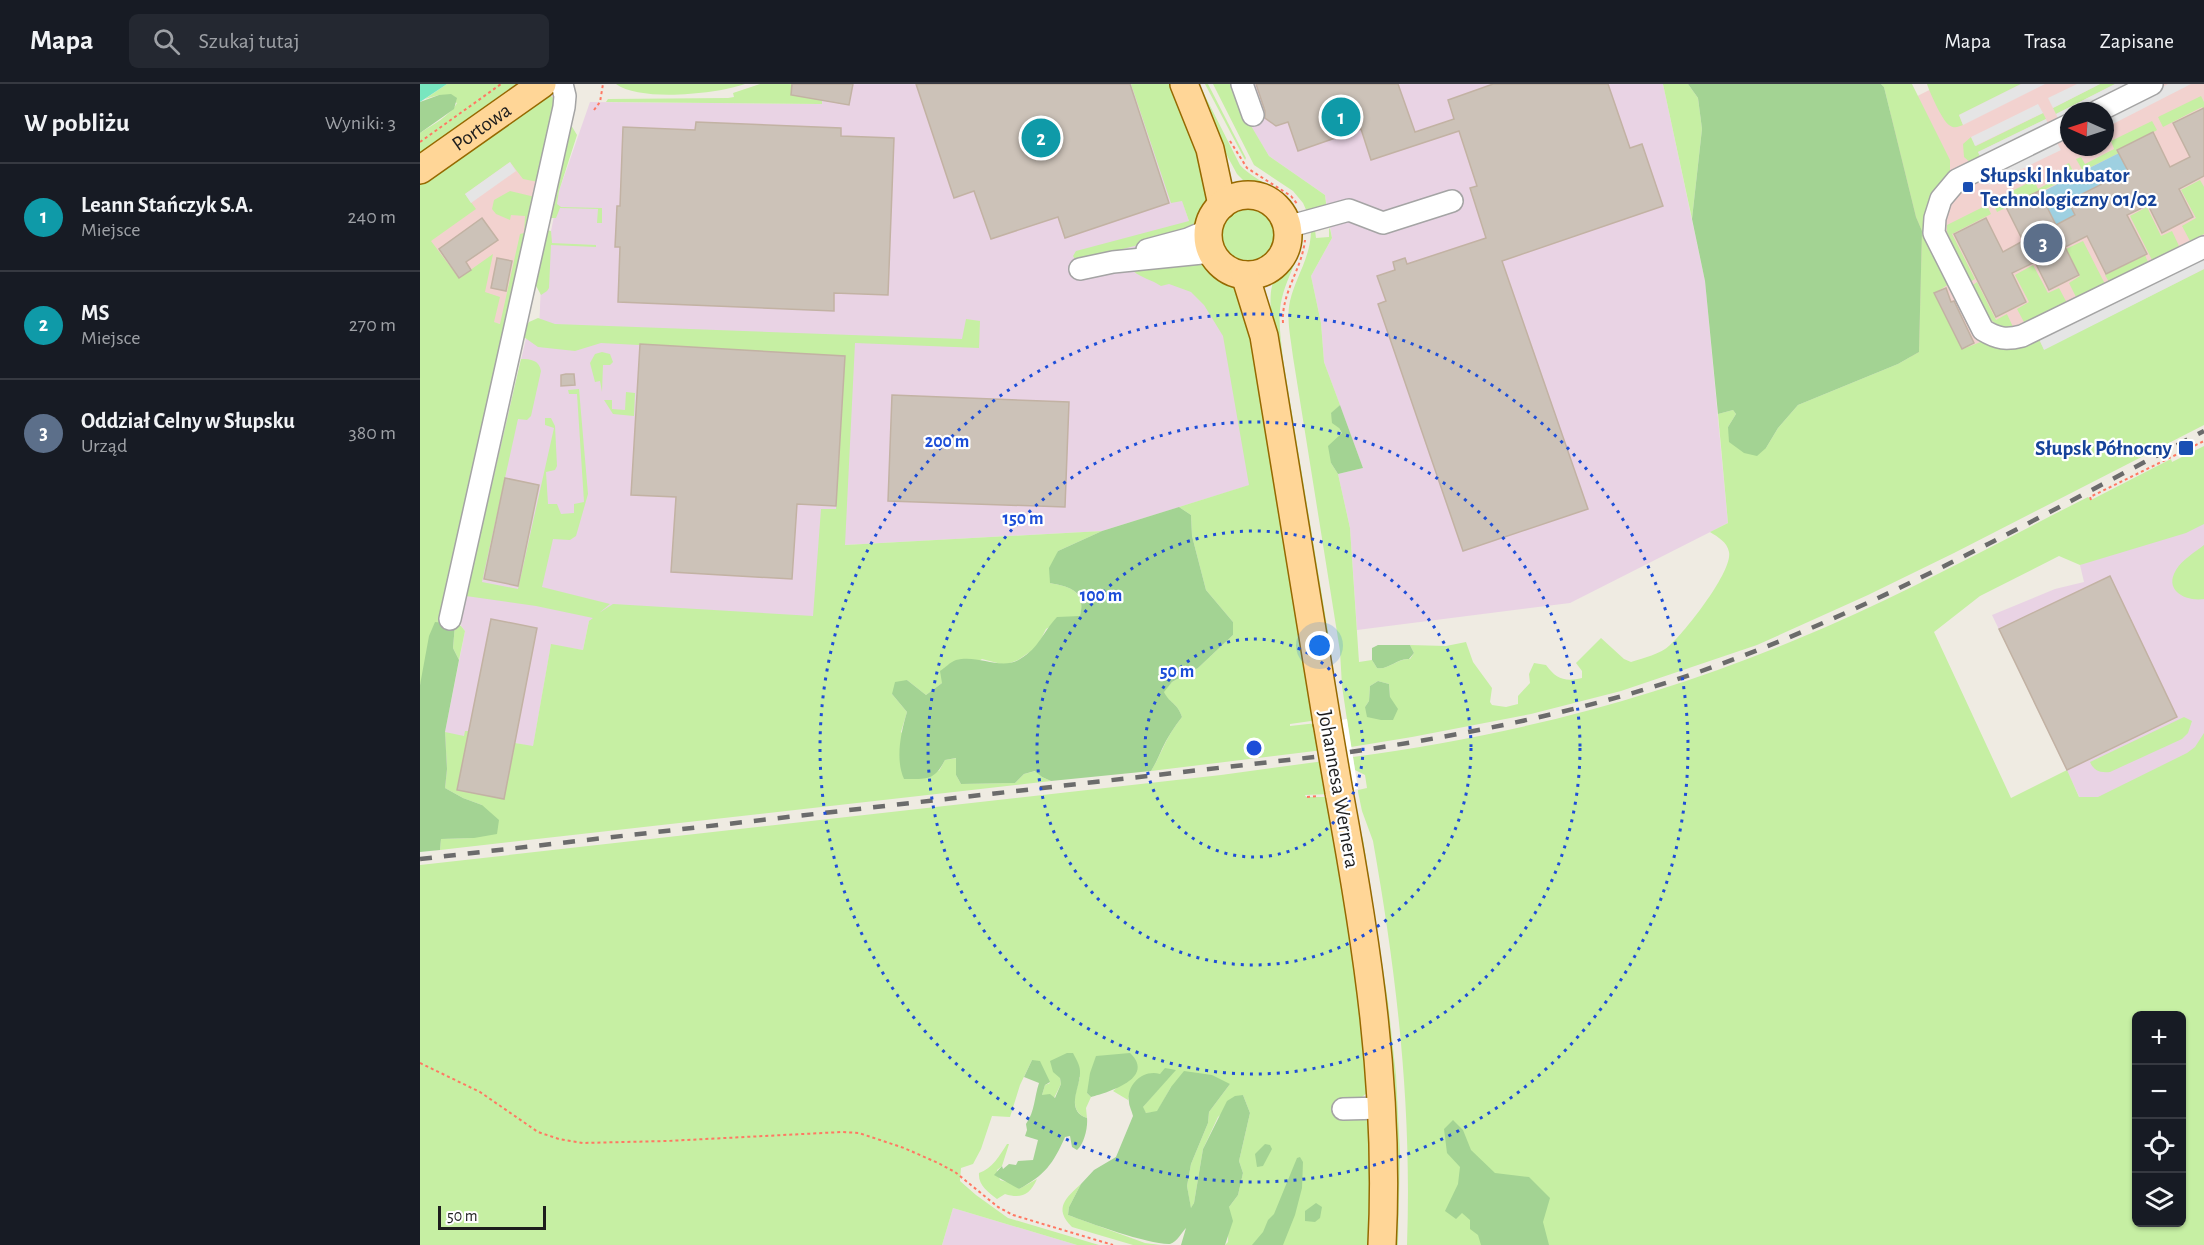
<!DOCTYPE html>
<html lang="pl">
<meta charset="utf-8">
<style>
:root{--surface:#171b24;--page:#242831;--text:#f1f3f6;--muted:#9ea1a6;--line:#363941;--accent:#ea580c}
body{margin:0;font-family:"Alegreya Sans",sans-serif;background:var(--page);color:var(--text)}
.controls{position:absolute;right:18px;bottom:18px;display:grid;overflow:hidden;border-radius:9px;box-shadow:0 2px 4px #0004}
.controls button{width:54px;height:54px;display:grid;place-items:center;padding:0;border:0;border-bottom:2px solid var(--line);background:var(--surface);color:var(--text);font:30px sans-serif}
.compass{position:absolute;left:1640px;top:18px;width:54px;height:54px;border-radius:50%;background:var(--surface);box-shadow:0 2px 4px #0004;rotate:273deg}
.scale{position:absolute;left:18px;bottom:15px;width:108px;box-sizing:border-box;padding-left:6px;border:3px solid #1d1d1d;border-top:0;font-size:16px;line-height:21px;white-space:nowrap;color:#1d1d1d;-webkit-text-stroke:4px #fff;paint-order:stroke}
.you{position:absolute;left:900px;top:562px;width:21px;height:21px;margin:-15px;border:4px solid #fff;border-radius:50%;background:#1a73e8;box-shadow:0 0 0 9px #1a73e833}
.badge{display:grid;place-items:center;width:39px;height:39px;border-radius:50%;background:var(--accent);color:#fff;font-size:20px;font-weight:700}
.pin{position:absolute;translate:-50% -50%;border:3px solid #fff;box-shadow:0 2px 6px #0006}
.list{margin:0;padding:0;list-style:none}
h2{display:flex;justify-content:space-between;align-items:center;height:78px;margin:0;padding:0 24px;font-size:26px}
h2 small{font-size:20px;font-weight:400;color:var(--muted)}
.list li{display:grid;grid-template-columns:39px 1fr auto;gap:18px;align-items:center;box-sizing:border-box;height:108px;padding:0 24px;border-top:2px solid var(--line)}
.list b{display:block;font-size:22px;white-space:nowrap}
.list p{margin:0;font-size:20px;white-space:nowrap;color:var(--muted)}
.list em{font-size:20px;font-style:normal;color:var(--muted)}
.icon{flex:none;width:33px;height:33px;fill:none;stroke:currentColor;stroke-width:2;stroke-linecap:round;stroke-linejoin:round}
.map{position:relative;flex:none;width:1784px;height:1161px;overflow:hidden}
header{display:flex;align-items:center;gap:36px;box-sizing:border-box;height:84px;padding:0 30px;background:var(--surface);border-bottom:2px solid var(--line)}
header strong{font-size:28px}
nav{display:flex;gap:33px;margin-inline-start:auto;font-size:21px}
.search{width:420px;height:54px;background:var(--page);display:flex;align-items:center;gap:15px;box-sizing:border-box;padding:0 21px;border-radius:9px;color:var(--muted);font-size:22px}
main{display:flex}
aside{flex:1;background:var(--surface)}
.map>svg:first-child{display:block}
.commercial{fill:#f2d2cf;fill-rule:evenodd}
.industrial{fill:#e9d3e4}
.grass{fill:#c6efa3;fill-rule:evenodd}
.forest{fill:#a3d393}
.pitch{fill:#78e6bf}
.parking{fill:#e5e5e5}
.water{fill:#9ed0e1}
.pier{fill:#fff}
.building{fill:#ccc2b8;stroke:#c2b2a3;stroke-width:1.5}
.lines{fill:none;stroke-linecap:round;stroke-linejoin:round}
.minor-casing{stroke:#a4a4a4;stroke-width:24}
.major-casing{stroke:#966900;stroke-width:30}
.path{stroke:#ff7863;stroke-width:2;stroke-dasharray:3 3;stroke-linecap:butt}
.minor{stroke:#fff;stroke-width:21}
.major{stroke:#ffd697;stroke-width:27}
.rail{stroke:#6b6b6b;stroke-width:4.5;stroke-dasharray:12 12;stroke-linecap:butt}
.major-bridge-casing{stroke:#966900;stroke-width:30;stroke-linecap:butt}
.major-bridge{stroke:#ffd697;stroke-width:27}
.ring{fill:none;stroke:#1d4ed8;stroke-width:3;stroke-dasharray:3 6}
.transit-dot{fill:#1a4fb4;stroke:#fff;stroke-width:2}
.labels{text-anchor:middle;stroke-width:4.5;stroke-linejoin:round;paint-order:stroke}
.street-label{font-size:21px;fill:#1d1d1d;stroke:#fff}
.transit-label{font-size:21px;font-weight:bold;fill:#164399;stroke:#fff;text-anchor:start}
.centre{fill:#1d4ed8;stroke:#fff;stroke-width:3}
.ring-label{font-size:18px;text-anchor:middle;font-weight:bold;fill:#1d4ed8;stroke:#fff;stroke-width:4.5;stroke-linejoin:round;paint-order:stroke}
</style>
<header>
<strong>Mapa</strong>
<div class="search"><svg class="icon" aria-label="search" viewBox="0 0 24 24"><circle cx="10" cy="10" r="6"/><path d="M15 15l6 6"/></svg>Szukaj tutaj</div>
<nav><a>Mapa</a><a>Trasa</a><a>Zapisane</a></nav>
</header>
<main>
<aside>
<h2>W pobliżu<small>Wyniki: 3</small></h2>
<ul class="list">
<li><span class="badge" style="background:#0f9aa8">1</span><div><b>Leann Stańczyk S.A.</b><p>Miejsce</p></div><em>240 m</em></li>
<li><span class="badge" style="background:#0f9aa8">2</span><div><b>MS</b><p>Miejsce</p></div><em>270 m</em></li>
<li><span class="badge" style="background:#5c6f8a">3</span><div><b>Oddział Celny w Słupsku</b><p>Urząd</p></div><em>380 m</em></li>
</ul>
</aside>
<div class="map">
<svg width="1784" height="1161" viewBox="0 0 1784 1161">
<rect width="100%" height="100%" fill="#efebe2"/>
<!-- commercial -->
<g class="commercial">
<path d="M 1521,0 L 1784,0 L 1784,199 L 1497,343 L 1470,26 ZM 1649,27 L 1685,27 L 1685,63 L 1649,63 Z"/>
<path d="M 132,12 L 135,15 L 84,261 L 80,240 L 37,229 L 5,183 L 0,98 Z"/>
</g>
<!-- industrial -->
<g class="industrial">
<path d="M 398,0 L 723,0 L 769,137 L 788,185 L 843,397 L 682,447 L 425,461 L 411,689 L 169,537 L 163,566 L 131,561 L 113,663 L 95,659 L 82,726 L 25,704 L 25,648 L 45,547 L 41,542 L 45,515 L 108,246 L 119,246 L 122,177 L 131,161 L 131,147 L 139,107 L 170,18 L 394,20 Z"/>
<path d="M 809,0 L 1243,0 L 1285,197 L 1308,439 L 1150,519 L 937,546 L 930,444 L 918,390 L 943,384 L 904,278 L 901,239 L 891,192 L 912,154 L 905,111 L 849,72 L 814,15 Z"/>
<path d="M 1784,417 L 1784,682 L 1668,731 L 1572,531 L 1635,505 L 1664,498 L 1660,481 Z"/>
<path d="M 533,1124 L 657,1161 L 522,1161 Z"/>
</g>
<!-- grass -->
<g class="grass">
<path d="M 27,0 L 96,0 L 0,69 L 0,49 C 12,41 30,32 37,19 L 19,11 L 5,15 Z"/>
<path d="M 196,0 L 325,0 C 297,10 220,18 196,0 Z"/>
<path d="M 340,0 L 372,0 L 402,15 L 402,20 L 186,18 L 188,15 L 308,14 L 314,13 L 313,9 Z"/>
<path d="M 711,0 L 754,0 L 775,50 L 791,118 L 788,127 L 777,142 L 734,157 L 656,177 L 653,172 L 656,167 L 769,137 L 762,117 L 751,119 Z"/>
<path d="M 771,0 L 779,0 L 820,81 C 837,100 868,105 878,130 L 869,126 L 854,112 L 826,99 L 817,90 L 785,31 Z"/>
<path d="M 785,0 L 788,0 L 826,74 L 825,76 Z"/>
<path d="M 793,0 L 813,0 L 821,25 L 849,72 L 905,111 L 907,127 L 888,130 L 883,119 L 873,107 L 834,81 Z"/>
<path d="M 1243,0 L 1268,0 L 1278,14 L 1282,45 L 1272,135 Z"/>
<path d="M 1461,0 L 1492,0 L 1530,76 L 1530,91 L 1517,110 L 1529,200 L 1515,209 L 1543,265 L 1563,257 L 1619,255 L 1624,265 L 1784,185 L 1784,341 L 1534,469 L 1448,511 L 1337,561 L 1201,607 L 1111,630 L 992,653 L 931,663 L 922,602 L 920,567 L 873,273 C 871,255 866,235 870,217 C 876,192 891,173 891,146 L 895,146 L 896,154 L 909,153 L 909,145 L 910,144 L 912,154 L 891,192 L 901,239 L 904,278 L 920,321 L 911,330 L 922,349 L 917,355 L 911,379 L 918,390 L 930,444 L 939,578 L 952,576 L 957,584 C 969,586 977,574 990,575 L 994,569 L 990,561 L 1026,562 L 1046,558 L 1053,578 L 1072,604 L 1070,618 L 1072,621 L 1086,623 L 1098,620 L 1098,612 L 1110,599 L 1109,590 L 1114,579 L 1126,581 C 1136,595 1145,598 1162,594 L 1162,587 L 1156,579 L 1181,554 L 1204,575 L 1211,578 C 1223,574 1241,570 1250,561 C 1265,548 1313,487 1309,468 C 1307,458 1298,453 1290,448 L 1308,439 L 1298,330 L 1313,326 L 1316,330 L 1308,343 L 1346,364 L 1358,344 L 1378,321 L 1478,280 L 1499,268 L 1502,147 L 1496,133 L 1464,3 ZM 958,597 L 969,600 L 970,613 L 945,623 L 949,617 L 950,602 Z"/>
<path d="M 1507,0 L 1601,0 L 1539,31 L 1543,41 C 1538,43 1534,45 1529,41 C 1522,36 1510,9 1507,0 Z"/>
<path d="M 1680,0 L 1695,0 L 1636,30 L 1633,24 Z"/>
<path d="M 128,10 L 135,15 L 118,98 L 103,95 L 90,78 L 45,110 L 56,125 L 11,157 L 39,194 L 73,170 L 65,208 L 80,213 L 74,238 L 80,240 L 100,150 L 104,149 L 105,132 L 91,131 L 90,136 L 76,130 L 72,125 L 74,116 L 90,107 L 115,113 L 22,538 L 0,601 L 0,98 Z"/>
<path d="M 1781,12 L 1784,18 L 1784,26 L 1782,23 L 1743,43 L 1738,33 Z"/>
<path d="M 1623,29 L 1626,35 L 1558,68 L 1563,78 L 1551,79 L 1544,73 L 1543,60 L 1551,53 L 1556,62 Z"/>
<path d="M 1732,37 L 1737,46 L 1699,69 L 1663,87 L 1656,75 L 1661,73 L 1665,80 L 1694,65 L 1691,57 Z"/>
<path d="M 145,39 L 151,41 L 157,51 L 139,107 L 137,120 L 141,123 L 182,124 L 182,139 L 177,139 L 178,125 L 140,124 L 136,134 L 130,134 Z"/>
<path d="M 1649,79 L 1655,91 L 1577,128 L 1572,117 L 1614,96 L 1618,105 L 1648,89 L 1645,81 Z"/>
<path d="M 1780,96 L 1784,103 L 1784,150 L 1770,157 L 1762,142 L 1776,134 L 1761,106 Z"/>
<path d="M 1567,121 L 1571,130 L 1532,150 L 1555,195 L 1550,198 L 1527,148 L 1527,141 Z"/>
<path d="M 1727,123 L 1741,152 L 1752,147 L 1759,162 L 1732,176 L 1710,132 Z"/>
<circle cx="828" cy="151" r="26"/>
<path d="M 127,146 L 131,147 L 132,159 L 176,161 L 176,163 L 131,161 L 129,204 L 127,207 L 121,211 L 114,198 Z"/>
<path d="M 881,152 L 883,152 C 879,175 867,193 862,214 C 857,233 861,255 863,275 L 911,566 L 912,599 L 855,267 C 854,248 846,213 854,196 C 857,187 865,181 870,172 C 874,165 874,158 881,152 Z"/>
<path d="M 1663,157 L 1685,200 L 1657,215 L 1649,199 L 1660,192 L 1646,165 Z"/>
<path d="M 1725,171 L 1728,178 L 1689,198 L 1685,191 Z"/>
<path d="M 778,176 C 791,180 810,191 818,203 C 821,208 823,216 825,221 L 898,636 L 870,640 L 870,642 L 897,639 L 903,666 L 731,687 C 736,679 738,674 742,666 C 747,654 754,643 762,633 C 757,618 749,619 743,608 L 752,598 L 778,584 L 813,551 L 813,538 L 786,506 L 772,452 L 771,431 L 759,423 L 829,401 L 803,252 L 784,221 L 771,208 L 749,200 L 741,202 C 732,196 722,194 713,187 L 662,192 Z"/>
<path d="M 1613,181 L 1628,209 L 1639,204 L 1647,219 L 1605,240 L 1597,225 L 1609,218 L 1595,191 Z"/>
<path d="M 1557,198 L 1576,236 L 1587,230 L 1594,245 C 1567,245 1563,222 1553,201 Z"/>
<path d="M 118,234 L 135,240 L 542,255 L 546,235 L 560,237 L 559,264 L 435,259 L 425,461 L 682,447 L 638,467 L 630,499 C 651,503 666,507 660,533 L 647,533 L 626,545 L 617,563 L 598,576 L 585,581 L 562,575 L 522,599 L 506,611 L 487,596 L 472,610 L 487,628 L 481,648 L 519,687 L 525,676 L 537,674 L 536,691 L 541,700 L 595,699 L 604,690 L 616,687 L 622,693 L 631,697 L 20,766 L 21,755 L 54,754 L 62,721 L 43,714 L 25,704 L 27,685 L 25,648 L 44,652 L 45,647 L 49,647 L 38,706 L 84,715 L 95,659 L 113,662 L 131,560 L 163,566 L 169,537 L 173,534 L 116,522 L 46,512 L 101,275 C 111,275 119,276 121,287 L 111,332 L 107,336 L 98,335 L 62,498 L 98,505 L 134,344 L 125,341 L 125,334 L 131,334 L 135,342 L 137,382 L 135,386 L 126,388 L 128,420 L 137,420 L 141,430 L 154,429 L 154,420 L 164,418 L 157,310 L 149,310 L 148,306 L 159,305 L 168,410 L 156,452 L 150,456 L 133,455 L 122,503 L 190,520 L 179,529 L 193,520 L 393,532 L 401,425 L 416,425 L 425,272 L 181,259 L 155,267 L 118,263 L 101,251 L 109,238 Z"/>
<path d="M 182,268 L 190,270 L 193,278 L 190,281 L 183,281 L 182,308 L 180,297 L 175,298 L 170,279 L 175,270 Z"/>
<path d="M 206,308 L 215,309 L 214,332 L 193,330 L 184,316 L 192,316 L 192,325 L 205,326 Z"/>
<path d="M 1784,362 L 1784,440 L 1766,449 L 1660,481 L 1639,472 L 1560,512 L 1514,548 L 1591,714 L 1647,686 L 1659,713 L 1678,713 L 1767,669 L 1775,663 L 1784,649 L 1784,1161 L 987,1161 C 992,1022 977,893 953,757 L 942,727 L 938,708 L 938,706 L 947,704 L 945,691 L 935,686 L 933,673 C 1085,653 1233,615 1375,556 C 1475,515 1571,462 1668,413 L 1671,416 L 1751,375 L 1752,378 ZM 1716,932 L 1762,932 L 1762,1138 L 1716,1138 Z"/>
<path d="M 1784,461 L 1784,515 C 1767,518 1743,507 1756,486 C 1762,476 1775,468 1784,461 Z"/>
<path d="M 35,540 L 41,542 L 45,547 L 39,576 L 33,564 Z"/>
<path d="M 1764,633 L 1772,637 L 1768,649 L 1762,655 L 1690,688 C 1680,689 1674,687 1670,678 Z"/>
<path d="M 904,677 L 910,710 L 885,711 L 886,713 L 910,713 L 942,908 L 948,1008 L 942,1013 L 924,1014 L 922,1018 L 952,1037 L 955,1161 L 805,1161 L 808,1158 L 809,1123 L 818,1111 L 823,1089 L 819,1077 L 830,1029 L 823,1011 L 798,1033 L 783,1065 L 774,1119 L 771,1125 L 767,1102 L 771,1080 L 788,1039 L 789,1028 L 810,1000 L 751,1003 L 737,1028 L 726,1029 L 722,1024 L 755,986 L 740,990 L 711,1005 L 708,1016 L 693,1007 L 699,1002 L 667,1009 L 671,1013 L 666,1024 L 667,1034 C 648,1028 656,1007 660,993 L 640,994 L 641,1000 L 634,1014 L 622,1011 L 625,1001 L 630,999 L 612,976 L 600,1001 L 590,1033 L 572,1032 L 561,1065 L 553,1080 L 541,1084 L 540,1097 L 556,1111 L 588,1134 L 679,1161 L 657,1161 L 533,1124 L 522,1161 L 0,1161 L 0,781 L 801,691 Z"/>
<path d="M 935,733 L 943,755 L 968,918 L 976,991 L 980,1070 L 978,1161 L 971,1161 Z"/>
<path d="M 587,1060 L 589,1060 L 582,1082 L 577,1086 L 580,1096 L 591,1099 L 599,1105 L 617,1095 C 610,1111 601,1115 585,1110 L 577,1115 C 568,1108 558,1101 559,1089 C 572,1085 580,1071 587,1060 Z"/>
<path d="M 661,1100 L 649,1123 L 648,1131 L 725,1159 L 741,1161 L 713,1161 L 652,1143 C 633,1124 646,1114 661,1100 Z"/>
</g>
<!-- forest -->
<g class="forest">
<path d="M 1268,0 L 1461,0 L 1464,3 L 1496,133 L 1502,147 L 1499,268 L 1478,280 L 1378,321 L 1358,344 L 1346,364 L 1337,372 L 1324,369 L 1309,358 L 1308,343 L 1316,330 L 1313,326 L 1298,330 L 1285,197 L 1272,135 L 1282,45 L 1278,14 Z"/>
<path d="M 31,10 L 37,14 L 34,25 L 0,49 L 0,18 L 19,11 Z"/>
<path d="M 920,321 L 943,384 L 918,390 L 911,379 L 908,362 L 922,349 L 919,344 L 912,339 L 911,329 Z"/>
<path d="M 759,423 L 771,431 L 772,452 L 786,506 L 813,538 L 813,551 L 778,584 L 752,598 L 744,608 C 749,619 757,618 762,633 C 754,643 747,654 742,665 C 738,674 736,679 731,687 L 631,697 L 622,693 L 615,687 L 604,690 L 595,699 L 541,700 L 536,691 L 536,674 L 525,676 C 514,697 507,695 484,695 C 475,675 481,648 487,628 L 472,610 L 475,598 L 487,596 L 506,611 L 522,599 L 520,587 C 525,584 530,578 536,576 C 558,570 581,587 600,575 C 620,563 622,549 637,533 L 660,532 C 666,507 651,503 630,499 L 629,484 L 638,467 L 682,447 Z"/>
<path d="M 15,538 L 35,540 L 33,564 L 39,576 L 25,648 L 27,685 L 25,704 L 43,714 L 62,721 L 79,736 L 77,750 L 54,754 L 21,755 L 20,766 L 0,768 L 0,601 L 9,552 Z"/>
<path d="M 958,561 L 990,561 L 994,569 L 989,575 C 977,574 969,586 957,584 L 952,576 L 952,564 Z"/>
<path d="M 958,597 L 969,600 L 970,613 L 978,625 L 973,636 L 961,636 L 947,633 L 945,623 L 949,617 L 950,602 Z"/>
<path d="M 647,969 L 653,969 C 656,975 660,981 660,987 C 661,1003 644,1026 667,1034 C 668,1044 664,1060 657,1066 L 652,1063 L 650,1052 L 645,1053 C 633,1080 625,1091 599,1105 L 574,1091 L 582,1082 L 583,1085 L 589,1080 L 596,1081 L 598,1077 L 613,1076 L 618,1056 L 605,1052 L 607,1046 L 606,1040 C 615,1027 614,1014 619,999 L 604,993 L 612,976 L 620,977 L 630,998 L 625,1001 L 622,1011 L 630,1010 L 635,1014 L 641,1000 L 640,994 L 633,988 L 630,977 Z"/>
<path d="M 710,969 C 736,994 689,1008 671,1013 L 667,1009 L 670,989 L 676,972 Z"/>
<path d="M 745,984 L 756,986 L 723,1023 L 726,1029 L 737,1027 L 751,1003 L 764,987 L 792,991 L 810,1000 L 789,1028 L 788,1039 L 771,1080 L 767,1102 L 771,1124 L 774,1119 L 783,1065 L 807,1017 L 815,1012 L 823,1011 L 830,1029 L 819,1077 L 823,1089 L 818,1111 L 809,1123 L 813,1137 L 805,1161 L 761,1161 L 766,1144 C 761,1149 758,1157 750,1160 C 730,1161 669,1139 648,1131 L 649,1123 L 661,1100 L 674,1086 L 696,1073 L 713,1032 C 712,1027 709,1022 709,1018 C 706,1000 724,985 740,990 Z"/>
<path d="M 1033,1036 L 1043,1046 L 1051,1066 L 1075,1089 L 1109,1093 L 1130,1114 L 1123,1138 L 1129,1161 L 1061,1161 L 1058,1151 L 1050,1145 L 1050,1136 L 1042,1129 L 1036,1135 L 1025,1127 L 1038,1100 L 1040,1083 L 1027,1069 L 1024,1045 Z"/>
<path d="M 845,1060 L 850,1061 L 852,1065 L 843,1082 L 837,1083 L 835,1070 Z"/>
<path d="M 880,1073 L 883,1078 L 882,1104 L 875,1131 L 863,1161 L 832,1161 L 843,1148 L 848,1136 L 854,1130 L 877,1074 Z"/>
<path d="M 896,1119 L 902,1123 L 900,1134 L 895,1138 L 885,1137 L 885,1127 Z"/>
</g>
<!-- pitch -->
<path class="pitch" d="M 0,0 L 27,0 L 0,18 Z"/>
<!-- parking -->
<g class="parking">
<path d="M 1601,0 L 1625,0 L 1543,41 L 1539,31 Z"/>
<path d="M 1657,0 L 1680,0 L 1633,24 L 1628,14 Z"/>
<path d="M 1695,0 L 1719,0 L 1665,27 L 1649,27 L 1649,35 L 1640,39 L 1636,30 Z"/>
<path d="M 1748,0 L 1771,0 L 1685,44 L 1685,32 Z"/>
<path d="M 1618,20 L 1623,29 L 1555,62 L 1551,53 Z"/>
<path d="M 1626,35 L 1630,45 L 1563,78 L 1558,68 Z"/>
<path d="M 1636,57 L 1641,66 L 1569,101 L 1565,92 Z"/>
<path d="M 90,78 L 96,87 L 51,119 L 45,110 Z"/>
<path d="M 1784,171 L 1784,185 L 1624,266 L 1619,255 Z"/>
</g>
<!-- water -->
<path class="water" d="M 1699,69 L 1715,101 L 1690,96 L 1649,116 L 1655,131 L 1636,141 L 1620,109 Z"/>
<!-- pier -->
<path class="pier" d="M 927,635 L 938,705 L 910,710 L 898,640 Z"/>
<!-- building -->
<g class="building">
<path d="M 372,0 L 433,0 L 429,21 L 371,11 Z"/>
<path d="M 496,0 L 710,0 L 749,119 L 645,154 L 638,133 L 571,155 L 554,107 L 534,114 Z"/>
<path d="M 836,0 L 978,0 L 995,48 L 1034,35 L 1028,16 L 1073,0 L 1188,0 L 1210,64 L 1222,60 L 1243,122 L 1082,177 L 1168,425 L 1043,467 L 958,220 L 966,217 L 957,192 L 975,186 L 973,178 L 985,174 L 987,180 L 1066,154 L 1050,104 L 1057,102 L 1039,47 L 951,76 L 941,45 L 878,67 L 868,38 L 856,42 L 845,34 L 845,27 Z"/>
<path d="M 1784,24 L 1784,92 L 1759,105 L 1773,133 L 1742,149 L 1728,121 L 1707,131 L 1727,170 L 1686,190 L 1667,152 L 1645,163 L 1659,191 L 1629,206 L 1615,178 L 1592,189 L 1606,218 L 1576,233 L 1534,150 L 1566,134 L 1583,168 L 1603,157 L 1586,123 L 1619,107 L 1636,141 L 1655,131 L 1648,117 L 1708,87 L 1697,66 L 1733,48 L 1750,83 L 1770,73 L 1753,39 Z"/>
<path d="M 276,38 L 421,44 L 421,52 L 474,54 L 468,211 L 414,209 L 414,227 L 198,218 L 200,163 L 195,163 L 197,122 L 200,122 L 203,43 L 275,46 Z"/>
<path d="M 62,134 L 78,156 L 46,178 L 51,186 L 39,194 L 19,165 Z"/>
<path d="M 77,174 L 92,177 L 86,207 L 71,204 Z"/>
<path d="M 1526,204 L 1531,218 L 1534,217 L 1554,259 L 1542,265 L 1514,209 Z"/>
<path d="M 220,260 L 425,272 L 416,422 L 377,420 L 372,495 L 251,488 L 256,413 L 211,411 Z"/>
<path d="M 146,290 L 154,290 L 155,301 L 141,302 L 141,291 Z"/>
<path d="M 472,311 L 649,318 L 645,423 L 468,417 Z"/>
<path d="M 85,394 L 119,401 L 98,502 L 64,495 Z"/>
<path d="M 1690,492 L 1757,633 L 1647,686 L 1579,545 Z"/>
<path d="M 71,535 L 117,544 L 84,715 L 37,706 Z"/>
</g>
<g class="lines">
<!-- minor casing -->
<g class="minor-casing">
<g id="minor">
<path d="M 822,0 L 833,31"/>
<path d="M 1678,27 L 1732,0"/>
<path d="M 1649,41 L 1537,96 L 1521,115 L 1515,134 L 1514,149 L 1563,246 C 1578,255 1586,256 1602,252 L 1784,163"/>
<path d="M 867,143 L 929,126 L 963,139 L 1032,117"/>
<path d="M 727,166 L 768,155 L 789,146"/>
<path d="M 660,185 L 693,178 L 792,168"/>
<path d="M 30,535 L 144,23 L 145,12 L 142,0"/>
<path d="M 923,1025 L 963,1024"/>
</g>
</g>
<!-- major casing -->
<g class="major-casing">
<g id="major">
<path d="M 764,0 L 790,65 L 802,121"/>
<path id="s1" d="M 0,86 L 122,0"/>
<circle cx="828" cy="151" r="40"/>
<path d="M 825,191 L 844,252 L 907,638"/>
<path d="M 919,708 C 947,859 970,1007 962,1161"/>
</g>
</g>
<!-- path -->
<g class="path">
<path d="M 174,26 L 180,18 L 183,0"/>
<path d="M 810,57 L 827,84 L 871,112 L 878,121"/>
<path d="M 0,58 L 81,0"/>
<path d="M 863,239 C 861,209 882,185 885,156"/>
<path d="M 1671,416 L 1670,413 L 1784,357"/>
<path d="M 887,713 L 898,712"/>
<path d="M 0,979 L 60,1008 L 118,1048 L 139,1055 L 163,1059 L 247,1057 L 422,1048 L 439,1049 L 484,1064 L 518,1079 L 535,1088 L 578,1123 L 593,1131 L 693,1161"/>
</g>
<!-- minor -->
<use href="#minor" class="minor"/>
<!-- major -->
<use href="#major" class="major"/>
<!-- rail -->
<path class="rail" d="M 0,775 L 903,672 C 1029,654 1152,631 1273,590 C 1450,529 1618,433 1784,347"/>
<!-- major-bridge casing -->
<g class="major-bridge-casing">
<path id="major-bridge" d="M 907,638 L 919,708"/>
</g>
<!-- major-bridge -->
<use href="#major-bridge" class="major-bridge"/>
</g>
<!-- distance rings -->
<g class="ring">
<circle cx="834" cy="664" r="109"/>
<circle cx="834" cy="664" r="217"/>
<circle cx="834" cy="664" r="326"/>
<circle cx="834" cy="664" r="434"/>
</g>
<!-- markers -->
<g class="transit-dot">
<rect x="1542" y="97" width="12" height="12" rx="3"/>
<rect x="1758" y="356" width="16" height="16" rx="3"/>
</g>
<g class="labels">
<!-- street labels -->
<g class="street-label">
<text dy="7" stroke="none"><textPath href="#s1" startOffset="75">Portowa</textPath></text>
<text transform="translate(919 705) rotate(80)" y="7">Johannesa Wernera</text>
</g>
<!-- transit labels -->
<g class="transit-label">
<text x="1560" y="98">Słupski Inkubator<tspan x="1560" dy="24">Technologiczny 01/02</tspan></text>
<text x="1752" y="371" text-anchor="end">Słupsk Północny</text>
</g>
</g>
<circle cx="834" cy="664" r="9" class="centre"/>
<g class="ring-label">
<text x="527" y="363">200 m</text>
<text x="603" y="440">150 m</text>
<text x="681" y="517">100 m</text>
<text x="757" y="593">50 m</text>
</g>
</svg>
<div class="controls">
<button>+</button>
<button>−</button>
<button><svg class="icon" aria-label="locate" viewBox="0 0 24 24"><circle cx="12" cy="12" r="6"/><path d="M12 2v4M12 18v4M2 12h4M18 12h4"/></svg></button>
<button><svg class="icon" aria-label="layers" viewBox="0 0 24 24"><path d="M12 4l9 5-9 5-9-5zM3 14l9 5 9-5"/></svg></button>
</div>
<svg class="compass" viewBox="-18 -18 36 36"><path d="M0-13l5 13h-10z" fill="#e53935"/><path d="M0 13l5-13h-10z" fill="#9ea1a6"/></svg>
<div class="scale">50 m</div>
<div class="you"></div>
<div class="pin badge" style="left:921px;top:33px;background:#0f9aa8">1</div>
<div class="pin badge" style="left:621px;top:54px;background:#0f9aa8">2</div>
<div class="pin badge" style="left:1623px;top:159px;background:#5c6f8a">3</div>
</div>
</main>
